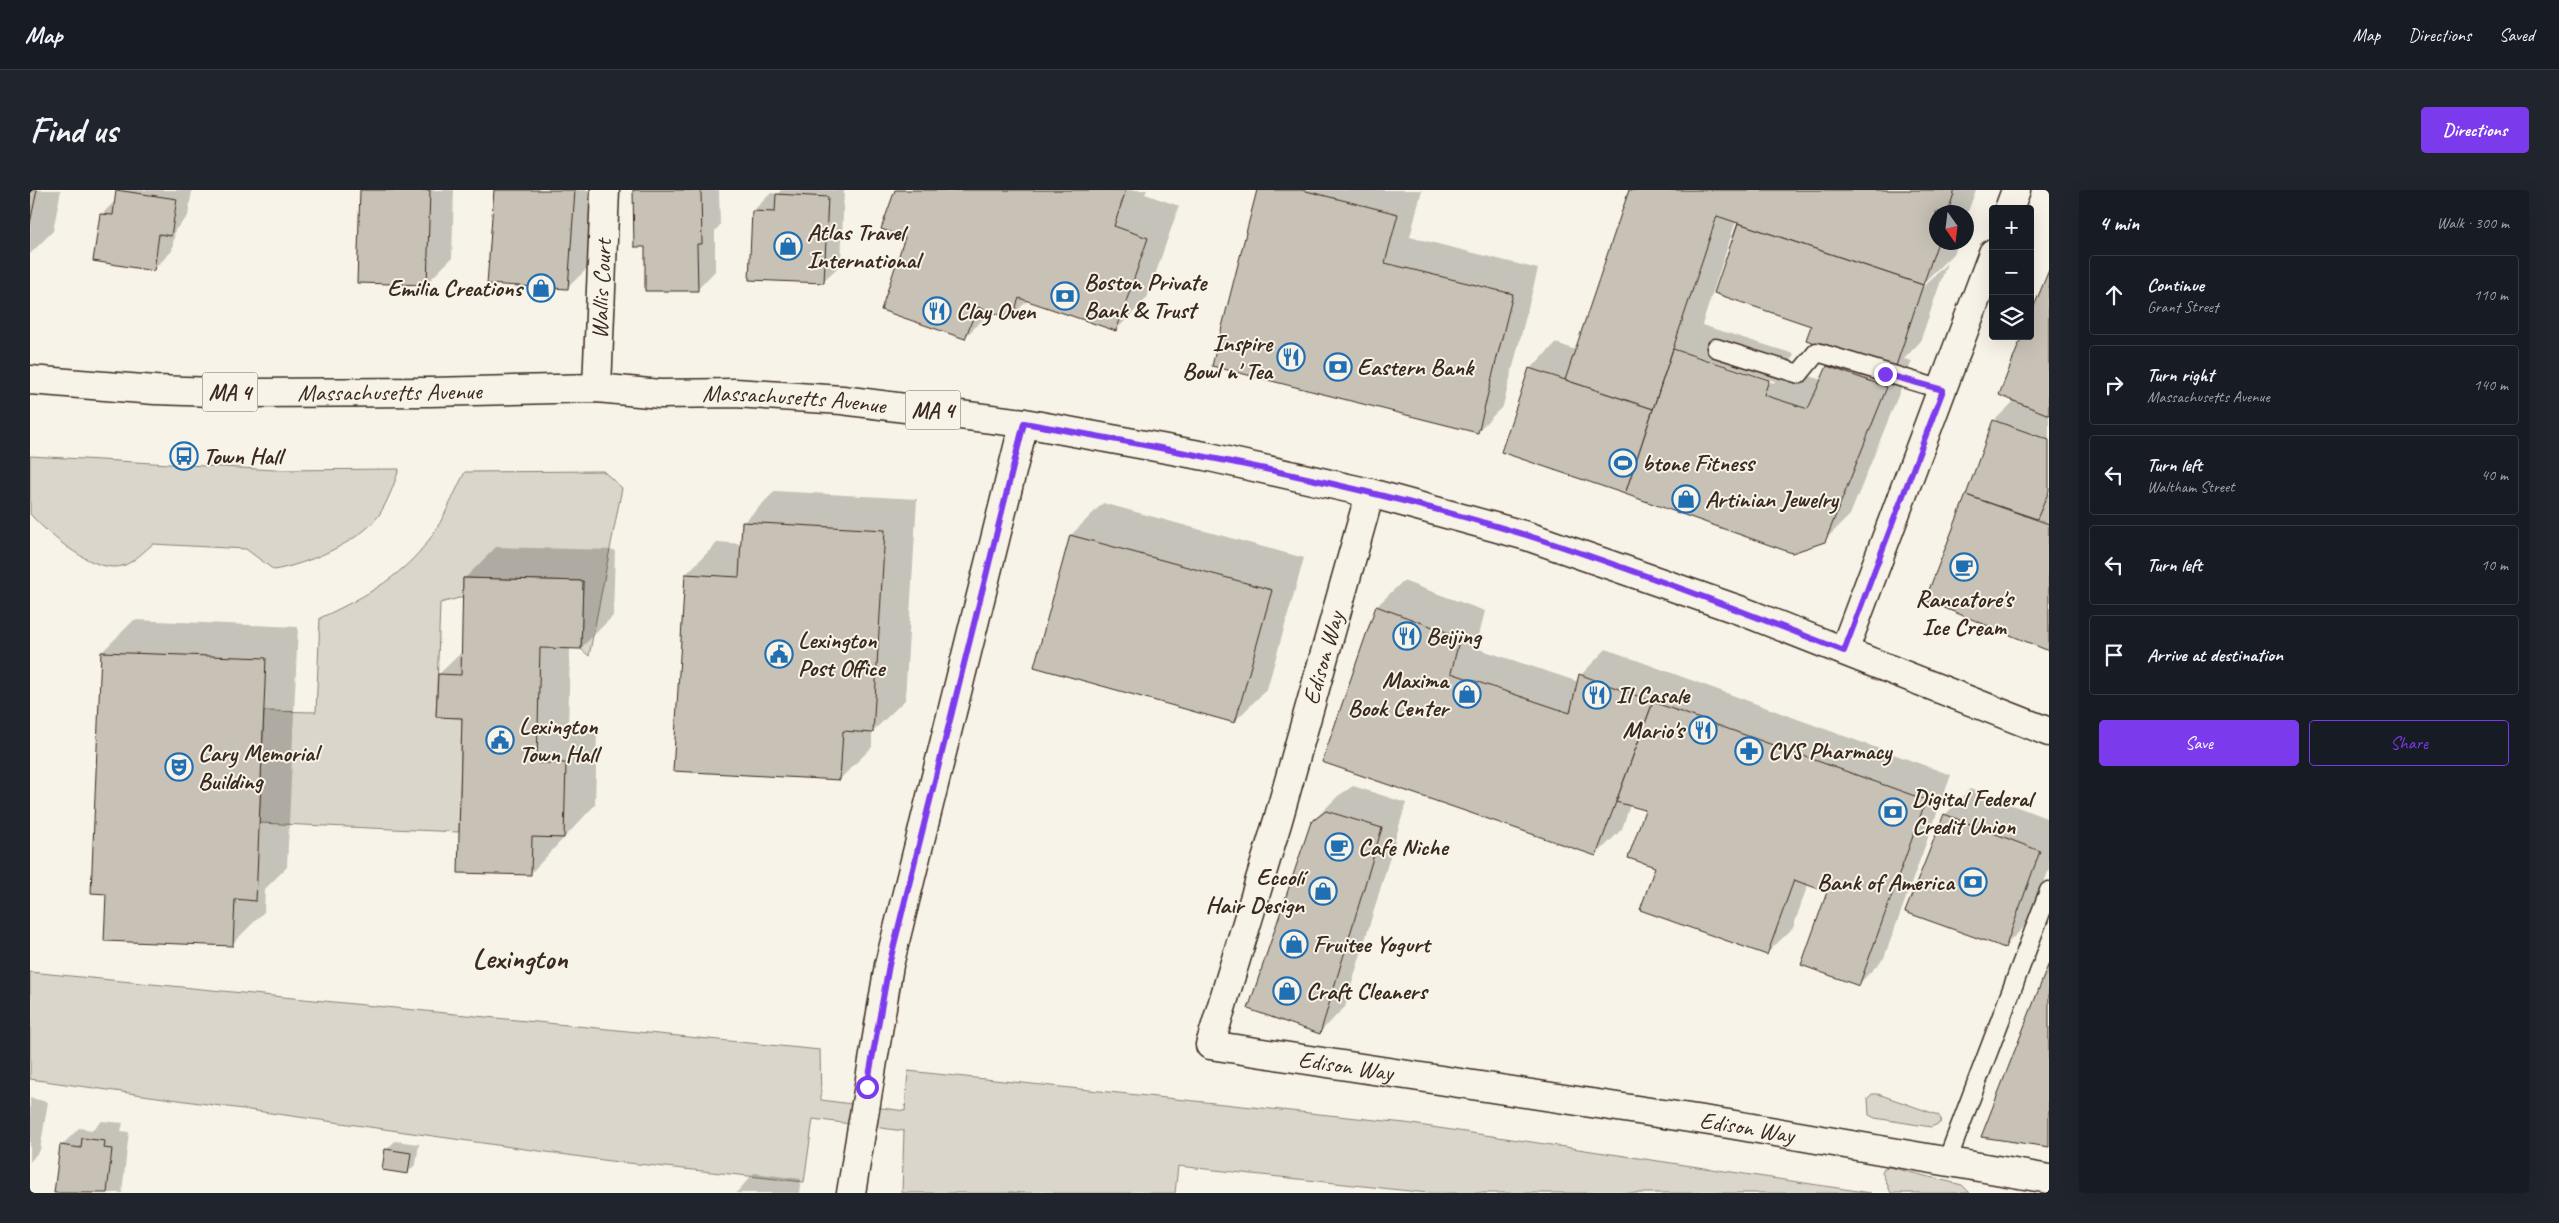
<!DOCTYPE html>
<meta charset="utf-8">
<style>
:root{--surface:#171b24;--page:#20242c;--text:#f1f3f6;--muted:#9ea1a6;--line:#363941;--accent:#7c3aed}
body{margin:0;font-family:Caveat,sans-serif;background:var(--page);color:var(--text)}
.controls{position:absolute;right:15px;top:15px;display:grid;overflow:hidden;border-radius:5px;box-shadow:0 5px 20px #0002}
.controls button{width:45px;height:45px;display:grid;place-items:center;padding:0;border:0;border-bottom:1px solid var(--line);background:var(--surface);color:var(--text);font:25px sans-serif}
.compass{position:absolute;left:1899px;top:15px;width:45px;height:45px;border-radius:50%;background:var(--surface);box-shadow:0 5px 20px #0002;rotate:166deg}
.stop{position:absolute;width:15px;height:15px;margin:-11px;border:4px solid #7c3aed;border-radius:50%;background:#fff}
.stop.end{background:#7c3aed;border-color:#fff;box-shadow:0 1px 5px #0008}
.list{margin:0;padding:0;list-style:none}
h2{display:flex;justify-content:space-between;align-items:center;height:65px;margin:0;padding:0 20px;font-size:21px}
h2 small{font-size:16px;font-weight:400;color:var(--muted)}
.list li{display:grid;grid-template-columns:32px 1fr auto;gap:15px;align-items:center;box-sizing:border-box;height:80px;margin:0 10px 10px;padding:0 10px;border:1px solid var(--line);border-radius:5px}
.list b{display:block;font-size:19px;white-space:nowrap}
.list p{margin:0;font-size:16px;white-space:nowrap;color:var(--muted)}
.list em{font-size:16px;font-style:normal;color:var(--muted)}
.actions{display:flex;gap:10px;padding:15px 20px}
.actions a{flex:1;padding:11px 0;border:1px solid var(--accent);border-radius:5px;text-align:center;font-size:18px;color:var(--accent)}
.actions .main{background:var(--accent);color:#fff}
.icon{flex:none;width:28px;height:28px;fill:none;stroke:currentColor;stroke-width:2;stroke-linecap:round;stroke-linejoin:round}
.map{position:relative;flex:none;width:2019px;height:1003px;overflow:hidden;border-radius:5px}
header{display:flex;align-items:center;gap:30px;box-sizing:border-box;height:70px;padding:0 25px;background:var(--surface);border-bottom:1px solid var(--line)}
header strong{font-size:24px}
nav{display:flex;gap:28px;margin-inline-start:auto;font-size:18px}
.intro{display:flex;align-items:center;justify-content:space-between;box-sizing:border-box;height:120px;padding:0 30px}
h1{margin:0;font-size:35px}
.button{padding:12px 22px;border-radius:5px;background:var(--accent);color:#fff;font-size:18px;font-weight:700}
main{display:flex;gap:30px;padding:0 30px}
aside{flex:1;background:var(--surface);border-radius:5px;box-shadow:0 5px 20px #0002}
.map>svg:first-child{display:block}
.green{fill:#dbd6cb;stroke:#8b8074}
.shadow{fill:#0003;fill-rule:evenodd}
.building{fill:#c8c1b6;stroke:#3b2a1e}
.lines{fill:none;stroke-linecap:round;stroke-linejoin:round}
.lane-casing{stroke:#3b2a1e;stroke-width:21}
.street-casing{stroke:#3b2a1e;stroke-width:31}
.secondary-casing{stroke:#3b2a1e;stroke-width:31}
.primary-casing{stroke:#3b2a1e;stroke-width:31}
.lane{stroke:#f7f3e8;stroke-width:18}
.street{stroke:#f7f3e8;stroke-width:28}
.secondary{stroke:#f7f3e8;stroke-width:28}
.primary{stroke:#f7f3e8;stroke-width:28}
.route{stroke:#7c3aed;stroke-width:6}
.labels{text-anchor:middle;stroke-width:4;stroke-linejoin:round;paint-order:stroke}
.shield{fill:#f7f3e8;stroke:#73665b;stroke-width:1}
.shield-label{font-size:22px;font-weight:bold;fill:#3b2a1e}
.poi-label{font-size:24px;font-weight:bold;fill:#3b2a1e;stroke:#f7f3e8;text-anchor:start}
.street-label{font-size:24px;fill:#3b2a1e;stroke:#f7f3e8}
.district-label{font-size:29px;font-weight:bold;fill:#3b2a1e;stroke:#f7f3e8}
</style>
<header>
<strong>Map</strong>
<nav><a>Map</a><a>Directions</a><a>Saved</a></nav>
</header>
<div class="intro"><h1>Find us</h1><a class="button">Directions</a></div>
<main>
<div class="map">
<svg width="2019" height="1003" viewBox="0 0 2019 1003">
<rect width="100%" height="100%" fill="#f7f3e8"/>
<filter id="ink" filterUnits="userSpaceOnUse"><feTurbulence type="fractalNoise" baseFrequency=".02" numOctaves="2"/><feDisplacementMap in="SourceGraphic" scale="10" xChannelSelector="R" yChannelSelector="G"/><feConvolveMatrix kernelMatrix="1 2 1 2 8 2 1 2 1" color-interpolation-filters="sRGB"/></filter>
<g filter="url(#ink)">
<!-- green -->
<g class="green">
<path d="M 0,266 L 245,280 L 369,279 C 364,295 358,311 349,325 C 331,352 274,375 244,380 L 216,359 L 123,354 C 115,360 105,371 95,375 C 67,387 18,344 0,324 Z"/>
<path d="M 573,281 L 592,298 L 559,466 L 551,459 L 553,391 L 433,388 L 433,407 L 410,413 L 406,527 L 432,528 L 429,642 L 229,633 L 234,521 L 286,522 L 290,428 C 335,407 378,384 405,341 C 417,322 425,301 435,282 Z"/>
<path d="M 0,782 L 790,860 L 791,910 L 875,921 L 878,881 L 1375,933 L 1841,1003 L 1398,1003 L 1148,976 L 1145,1003 L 872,1003 L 874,941 L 783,929 L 774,992 L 580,971 L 0,889 Z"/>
<path d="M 1842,904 L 1848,904 L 1908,925 L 1911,929 L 1910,933 L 1901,937 L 1845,928 L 1839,925 L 1838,908 Z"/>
<path d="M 1859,977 L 1932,995 L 1940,1003 L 1861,1003 L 1852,982 L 1854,978 Z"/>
</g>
<!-- shadow -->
<g class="shadow">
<path d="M 0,0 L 31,0 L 23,41 L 0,64 Z"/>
<path d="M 88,0 L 162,0 L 158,26 L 145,40 L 142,61 L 124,79 L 71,25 L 86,10 Z"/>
<path d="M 331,0 L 424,0 L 422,68 L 396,94 Z"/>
<path d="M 465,0 L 568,0 L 563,73 L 537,98 Z"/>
<path d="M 605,0 L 689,0 L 690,35 L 685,41 L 685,81 L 668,99 L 616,55 Z"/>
<path d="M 751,0 L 814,0 L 811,74 L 793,92 L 723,21 L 741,3 L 748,4 Z"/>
<path d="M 866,0 L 1117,0 L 1115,4 L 1149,16 L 1117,108 L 1086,140 L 998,110 L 981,127 L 962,121 L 935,147 L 877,47 Z"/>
<path d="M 1228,0 L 1392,0 L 1380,47 L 1508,79 L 1473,216 L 1447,242 Z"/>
<path d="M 1600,0 L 1946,0 L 1936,27 L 1936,22 L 1906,22 L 1906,52 L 1928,52 L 1925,62 L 1892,94 L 1892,98 L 1917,73 L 1890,152 L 1874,169 L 1882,171 L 1820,325 L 1794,351 L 1762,362 L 1472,261 L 1500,179 L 1526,153 L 1546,160 ZM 1706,31 L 1783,135 L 1814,161 L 1798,177 L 1792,190 L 1758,179 L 1764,164 L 1672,135 ZM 1661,164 L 1745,191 L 1744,193 L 1661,167 Z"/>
<path d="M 2019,81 L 2019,460 L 1896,409 L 1964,231 L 1985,210 Z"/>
<path d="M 745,301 L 887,309 L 875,510 L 842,542 L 842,557 L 810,589 L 656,384 L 688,352 L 712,354 L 713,333 Z"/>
<path d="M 1073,313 L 1274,368 L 1237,499 L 1205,531 L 1005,476 L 1041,345 Z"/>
<path d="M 466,357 L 585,360 L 583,426 L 551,458 L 540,458 L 538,541 L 567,542 L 565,615 L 501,683 L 434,526 L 409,484 L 433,461 L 434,389 Z"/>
<path d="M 1373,391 L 1455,421 L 1446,458 L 1549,492 L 1551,485 L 1576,459 L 1921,585 L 1854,768 L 1829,794 L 1799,701 L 1778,694 L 1763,738 L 1737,763 L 1626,677 L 1617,620 L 1600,615 L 1592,639 L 1566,665 L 1293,571 L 1347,416 Z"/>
<path d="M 104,430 L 268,437 L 257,677 L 235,699 L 234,722 L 202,754 L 77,703 L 72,462 Z"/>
<path d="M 1323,596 L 1376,613 L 1315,817 L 1290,842 L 1282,632 L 1308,606 Z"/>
<path d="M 1940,599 L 2019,629 L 2019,679 L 2000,731 L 1975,756 L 1915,625 Z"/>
<path d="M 0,908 L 18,912 L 10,960 L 0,972 Z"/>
<path d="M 72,931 L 93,933 L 91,941 L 99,942 L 92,1003 L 25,1003 L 31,956 L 49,938 L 62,940 Z"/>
<path d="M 365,951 L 389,954 L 386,974 L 377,983 L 356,960 Z"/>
<path d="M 724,983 L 771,989 L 769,1003 L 706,1003 Z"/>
<path d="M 980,1001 L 992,1003 L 978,1003 Z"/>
</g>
<!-- building -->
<g class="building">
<path d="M 0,0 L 7,0 L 0,33 Z"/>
<path d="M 86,0 L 147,9 L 141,46 L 129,44 L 124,81 L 63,71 L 70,24 L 83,25 Z"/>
<path d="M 330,0 L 400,0 L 397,95 L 327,93 Z"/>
<path d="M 464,0 L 545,0 L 538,99 L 457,94 Z"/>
<path d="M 603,0 L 671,0 L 672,54 L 667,54 L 668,101 L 615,101 L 615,57 L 604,57 Z"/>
<path d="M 865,0 L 1096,0 L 1084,36 L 1118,48 L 1086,141 L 989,108 L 982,129 L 947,117 L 935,149 L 851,120 L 875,47 L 851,39 Z"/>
<path d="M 1227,0 L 1272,0 L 1368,24 L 1355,73 L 1483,104 L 1448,243 L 1182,176 Z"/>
<path d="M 1599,0 L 1925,0 L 1918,22 L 1906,22 L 1908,52 L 1893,95 L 1687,26 L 1623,219 L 1535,190 Z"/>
<path d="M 746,4 L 798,7 L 794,93 L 719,90 L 722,21 L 745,22 Z"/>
<path d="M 1708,33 L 1893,95 L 1865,179 L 1776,150 L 1781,136 L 1684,103 Z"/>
<path d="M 2019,80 L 2019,225 L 1969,205 L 1992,146 L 2000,146 L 2000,126 Z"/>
<path d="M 1643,159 L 1739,190 L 1734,205 L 1778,219 L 1797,176 L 1857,197 L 1795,352 L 1762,363 L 1595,304 Z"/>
<path d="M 1499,178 L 1623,219 L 1595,304 L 1471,262 Z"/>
<path d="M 1963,230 L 2019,250 L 2019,301 L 2007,329 L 1936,305 Z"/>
<path d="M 1936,305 L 2019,334 L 2019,461 L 1895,410 Z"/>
<path d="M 712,332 L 855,340 L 843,543 L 813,541 L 810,590 L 643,581 L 655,384 L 709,387 Z"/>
<path d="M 1040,345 L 1242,400 L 1205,533 L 1004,477 Z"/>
<path d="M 433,388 L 553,391 L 551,459 L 510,458 L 507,573 L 536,573 L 534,648 L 502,647 L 501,685 L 428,683 L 432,528 L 406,527 L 408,484 L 431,485 Z"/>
<path d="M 1346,416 L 1430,447 L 1421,483 L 1540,523 L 1549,484 L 1623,512 L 1566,666 L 1292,572 Z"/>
<path d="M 71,462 L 236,468 L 226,711 L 205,709 L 203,756 L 74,751 L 76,704 L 61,703 Z"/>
<path d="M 1623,512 L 1896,610 L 1829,796 L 1771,775 L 1797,702 L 1764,690 L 1737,765 L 1610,720 L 1625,677 L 1598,668 L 1615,620 L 1586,612 Z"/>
<path d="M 1296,621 L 1352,638 L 1290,844 L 1218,819 L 1281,632 Z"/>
<path d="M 1914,624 L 2010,661 L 1975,758 L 1875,722 Z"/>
<path d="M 2019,773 L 2019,957 L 1951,947 Z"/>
<path d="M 52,948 L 75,951 L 74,958 L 82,959 L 77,1003 L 24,1003 L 30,955 L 51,958 Z"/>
<path d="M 355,959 L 381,963 L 378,984 L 352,980 Z"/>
</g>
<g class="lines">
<!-- lane casing -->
<g class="lane-casing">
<g id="lane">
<path d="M 1686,158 L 1769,184 L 1787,162 L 1913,200"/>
<path d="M 1917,971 L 2019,701"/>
</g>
</g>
<!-- street casing -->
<g class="street-casing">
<g id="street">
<path id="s1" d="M 567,198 L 575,0"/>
<path id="s2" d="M 1340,303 L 1248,630 L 1180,855 L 1699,934 L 2019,989"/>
</g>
</g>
<!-- secondary casing -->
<g class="secondary-casing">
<path id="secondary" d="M 821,1003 L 859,775 L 994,233"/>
</g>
<!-- primary casing -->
<g class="primary-casing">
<g id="primary">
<path d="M 1979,19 L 1986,0"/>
<path id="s3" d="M 0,190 L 125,200 L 215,203 L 400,202 L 567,198 L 630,204 L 705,203 L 812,210 L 994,233 L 1175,266 L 1340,303 L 1497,346 L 1712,421 L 2019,542"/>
<path d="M 1814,461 L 1963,63"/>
</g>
</g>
<!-- lane -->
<use href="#lane" class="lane"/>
<!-- street -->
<use href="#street" class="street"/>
<!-- secondary -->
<use href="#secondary" class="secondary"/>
<!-- primary -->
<use href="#primary" class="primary"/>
</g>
</g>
<g class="lines" filter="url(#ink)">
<!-- route -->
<path class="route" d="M 837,897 L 859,775 L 994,233 C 1163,263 1332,295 1496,345 C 1603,379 1709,420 1814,461 L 1913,200 L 1855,184"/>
</g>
<!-- icons -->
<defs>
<g id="shop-ring" transform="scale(1.4375)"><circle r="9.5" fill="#f7f3e8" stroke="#1f6fb2" stroke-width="1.5"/><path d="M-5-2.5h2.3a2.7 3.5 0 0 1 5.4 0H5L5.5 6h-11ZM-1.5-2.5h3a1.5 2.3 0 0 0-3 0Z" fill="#1f6fb2"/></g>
<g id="bank-ring" transform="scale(1.4375)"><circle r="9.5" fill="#f7f3e8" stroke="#1f6fb2" stroke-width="1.5"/><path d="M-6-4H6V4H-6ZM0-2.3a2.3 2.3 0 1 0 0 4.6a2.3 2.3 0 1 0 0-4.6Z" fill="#1f6fb2"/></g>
<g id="restaurant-ring" transform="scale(1.4375)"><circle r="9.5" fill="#f7f3e8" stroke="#1f6fb2" stroke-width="1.5"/><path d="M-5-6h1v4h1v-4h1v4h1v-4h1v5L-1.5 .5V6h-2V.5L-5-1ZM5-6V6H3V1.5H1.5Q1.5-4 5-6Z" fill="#1f6fb2"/></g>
<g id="bus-ring" transform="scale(1.4375)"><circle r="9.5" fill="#f7f3e8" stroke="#1f6fb2" stroke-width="1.5"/><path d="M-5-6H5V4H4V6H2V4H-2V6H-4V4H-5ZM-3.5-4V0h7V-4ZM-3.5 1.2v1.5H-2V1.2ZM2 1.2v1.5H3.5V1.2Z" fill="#1f6fb2"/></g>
<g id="stadium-ring" transform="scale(1.4375)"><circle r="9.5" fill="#f7f3e8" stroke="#1f6fb2" stroke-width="1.5"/><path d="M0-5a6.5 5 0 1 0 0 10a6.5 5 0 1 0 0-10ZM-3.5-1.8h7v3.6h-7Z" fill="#1f6fb2"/></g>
<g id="cafe-ring" transform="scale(1.4375)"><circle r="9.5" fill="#f7f3e8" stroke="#1f6fb2" stroke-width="1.5"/><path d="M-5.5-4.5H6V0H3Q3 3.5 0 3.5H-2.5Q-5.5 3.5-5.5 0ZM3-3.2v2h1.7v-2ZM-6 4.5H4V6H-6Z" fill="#1f6fb2"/></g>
<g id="civic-ring" transform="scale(1.4375)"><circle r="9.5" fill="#f7f3e8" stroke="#1f6fb2" stroke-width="1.5"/><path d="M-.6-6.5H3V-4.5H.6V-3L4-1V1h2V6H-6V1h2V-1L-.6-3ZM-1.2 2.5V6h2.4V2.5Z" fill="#1f6fb2"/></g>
<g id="pharmacy-ring" transform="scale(1.4375)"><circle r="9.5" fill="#f7f3e8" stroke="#1f6fb2" stroke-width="1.5"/><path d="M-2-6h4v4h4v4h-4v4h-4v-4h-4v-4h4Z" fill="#1f6fb2"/></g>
<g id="theatre-ring" transform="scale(1.4375)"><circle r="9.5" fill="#f7f3e8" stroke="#1f6fb2" stroke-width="1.5"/><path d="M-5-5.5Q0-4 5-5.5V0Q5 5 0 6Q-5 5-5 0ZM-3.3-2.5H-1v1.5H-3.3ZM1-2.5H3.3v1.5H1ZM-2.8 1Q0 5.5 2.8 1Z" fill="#1f6fb2"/></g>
</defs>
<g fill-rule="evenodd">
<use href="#shop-ring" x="758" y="56"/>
<use href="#shop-ring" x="511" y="98"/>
<use href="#bank-ring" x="1035" y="106"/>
<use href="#restaurant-ring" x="907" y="121"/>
<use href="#restaurant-ring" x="1261" y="167"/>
<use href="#bank-ring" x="1308" y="177"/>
<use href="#bus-ring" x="154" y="266"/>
<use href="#stadium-ring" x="1593" y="273"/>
<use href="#shop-ring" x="1656" y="309"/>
<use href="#cafe-ring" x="1934" y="377"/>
<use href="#restaurant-ring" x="1377" y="446"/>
<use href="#civic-ring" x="749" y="464"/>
<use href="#shop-ring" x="1437" y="504"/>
<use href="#restaurant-ring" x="1567" y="505"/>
<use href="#restaurant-ring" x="1673" y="540"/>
<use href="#civic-ring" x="470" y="550"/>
<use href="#pharmacy-ring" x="1719" y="561"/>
<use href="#theatre-ring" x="149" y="577"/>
<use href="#bank-ring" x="1863" y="622"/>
<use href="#cafe-ring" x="1309" y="657"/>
<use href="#bank-ring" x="1943" y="692"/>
<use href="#shop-ring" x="1293" y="701"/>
<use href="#shop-ring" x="1264" y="754"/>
<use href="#shop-ring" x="1257" y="801"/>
</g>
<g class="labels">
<!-- shield labels -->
<g class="shield">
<rect x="172.5" y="182.5" width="55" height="39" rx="4"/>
<rect x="875.5" y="200.5" width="55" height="39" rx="4"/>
</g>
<g class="shield-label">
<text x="200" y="210">MA 4</text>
<text x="903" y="228">MA 4</text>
</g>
<!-- poi labels -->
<g class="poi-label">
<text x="777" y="50">Atlas Travel<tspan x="777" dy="28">International</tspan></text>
<text x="1054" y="100">Boston Private<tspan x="1054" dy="28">Bank &amp; Trust</tspan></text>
<text x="492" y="106" text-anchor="end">Emilia Creations</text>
<text x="926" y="129">Clay Oven</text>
<text x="1242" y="161" text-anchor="end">Inspire<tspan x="1242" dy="28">Bowl n' Tea</tspan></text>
<text x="1327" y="185">Eastern Bank</text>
<text x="173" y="274">Town Hall</text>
<text x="1612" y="281">btone Fitness</text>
<text x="1675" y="317">Artinian Jewelry</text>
<text x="1934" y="417" text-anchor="middle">Rancatore's<tspan x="1934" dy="28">Ice Cream</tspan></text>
<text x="1396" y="454">Beijing</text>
<text x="768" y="458">Lexington<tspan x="768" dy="28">Post Office</tspan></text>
<text x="1418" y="498" text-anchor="end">Maxima<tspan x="1418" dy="28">Book Center</tspan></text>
<text x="1586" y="513">Il Casale</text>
<text x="489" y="544">Lexington<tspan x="489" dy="28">Town Hall</tspan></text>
<text x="1654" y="548" text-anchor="end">Mario's</text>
<text x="1738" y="569">CVS Pharmacy</text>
<text x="168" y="571">Cary Memorial<tspan x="168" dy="28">Building</tspan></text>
<text x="1882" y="616">Digital Federal<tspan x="1882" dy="28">Credit Union</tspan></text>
<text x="1328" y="665">Cafe Niche</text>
<text x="1274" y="695" text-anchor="end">Eccolí<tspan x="1274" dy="28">Hair Design</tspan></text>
<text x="1924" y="700" text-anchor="end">Bank of America</text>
<text x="1283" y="762">Fruitee Yogurt</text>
<text x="1276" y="809">Craft Cleaners</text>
</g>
<!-- street labels -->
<g class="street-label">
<text dy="8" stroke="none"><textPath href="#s1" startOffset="99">Wallis Court</textPath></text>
<text dy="8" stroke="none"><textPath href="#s3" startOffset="360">Massachusetts Avenue</textPath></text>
<text dy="8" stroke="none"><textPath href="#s3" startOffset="765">Massachusetts Avenue</textPath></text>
<text transform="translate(1293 468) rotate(-74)" y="8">Edison Way</text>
<text dy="8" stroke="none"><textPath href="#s2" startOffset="712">Edison Way</textPath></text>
<text dy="8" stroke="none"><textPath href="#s2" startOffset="1118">Edison Way</textPath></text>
</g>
<!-- district labels -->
<g class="district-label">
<text x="490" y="778">Lexington</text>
</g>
</g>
</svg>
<div class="controls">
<button>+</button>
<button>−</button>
<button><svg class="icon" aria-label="layers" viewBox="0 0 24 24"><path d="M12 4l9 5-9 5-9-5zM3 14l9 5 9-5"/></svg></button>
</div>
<svg class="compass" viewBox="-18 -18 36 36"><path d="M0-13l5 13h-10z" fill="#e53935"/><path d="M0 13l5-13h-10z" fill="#9ea1a6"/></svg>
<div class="stop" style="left:837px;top:897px"></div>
<div class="stop end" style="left:1855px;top:184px"></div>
</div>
<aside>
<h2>4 min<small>Walk · 300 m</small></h2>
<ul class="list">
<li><svg class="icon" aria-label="ahead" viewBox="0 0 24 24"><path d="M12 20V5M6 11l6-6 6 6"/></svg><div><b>Continue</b><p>Grant Street</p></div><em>110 m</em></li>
<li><svg class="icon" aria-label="right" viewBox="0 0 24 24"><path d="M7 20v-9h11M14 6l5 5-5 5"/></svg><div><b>Turn right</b><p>Massachusetts Avenue</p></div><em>140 m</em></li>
<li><svg class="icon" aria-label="left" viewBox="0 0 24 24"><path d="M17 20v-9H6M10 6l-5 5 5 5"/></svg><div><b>Turn left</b><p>Waltham Street</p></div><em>40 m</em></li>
<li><svg class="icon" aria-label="left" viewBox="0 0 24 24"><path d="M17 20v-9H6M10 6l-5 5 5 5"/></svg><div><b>Turn left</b></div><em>10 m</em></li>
<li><svg class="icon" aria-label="arrive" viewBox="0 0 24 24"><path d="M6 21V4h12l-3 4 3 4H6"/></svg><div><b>Arrive at destination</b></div></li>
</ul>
<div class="actions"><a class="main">Save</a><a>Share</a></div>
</aside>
</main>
